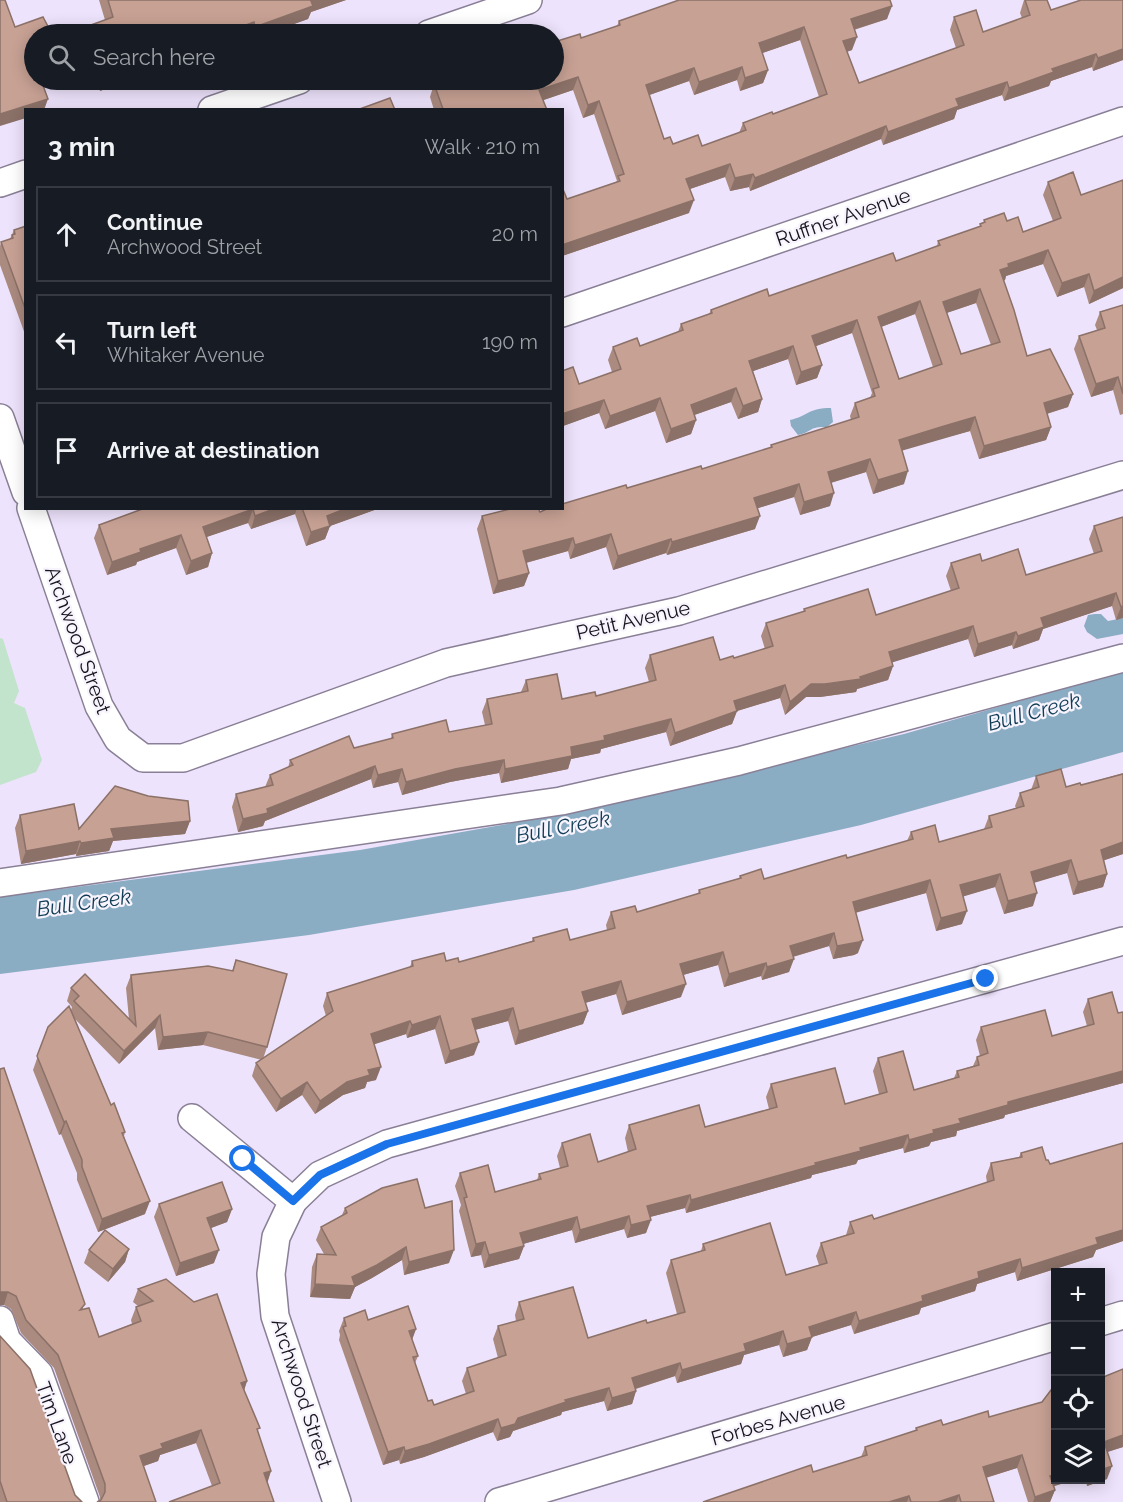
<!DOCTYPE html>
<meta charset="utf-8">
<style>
:root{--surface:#171b24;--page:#242831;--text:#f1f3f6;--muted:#9ea1a6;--line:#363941}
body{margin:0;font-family:Raleway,sans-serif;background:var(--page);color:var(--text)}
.controls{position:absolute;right:18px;bottom:18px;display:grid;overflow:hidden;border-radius:0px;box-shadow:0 3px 15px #0003}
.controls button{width:54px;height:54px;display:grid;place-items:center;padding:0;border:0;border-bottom:2px solid var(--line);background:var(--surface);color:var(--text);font:30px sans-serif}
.stop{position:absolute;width:18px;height:18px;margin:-14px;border:4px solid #1a73e8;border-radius:50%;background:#fff}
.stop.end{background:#1a73e8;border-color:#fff;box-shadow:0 2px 6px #0008}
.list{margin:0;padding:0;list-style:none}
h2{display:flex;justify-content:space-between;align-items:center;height:78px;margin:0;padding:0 24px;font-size:26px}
h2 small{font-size:20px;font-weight:400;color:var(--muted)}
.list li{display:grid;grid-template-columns:39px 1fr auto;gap:18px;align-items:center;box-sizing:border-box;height:96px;margin:0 12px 12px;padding:0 12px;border:2px solid var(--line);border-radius:0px}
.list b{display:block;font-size:22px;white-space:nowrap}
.list p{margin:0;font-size:20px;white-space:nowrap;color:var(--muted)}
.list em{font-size:20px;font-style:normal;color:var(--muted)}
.icon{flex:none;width:33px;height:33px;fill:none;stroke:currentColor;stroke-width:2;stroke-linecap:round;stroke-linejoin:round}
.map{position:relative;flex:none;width:1123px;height:1502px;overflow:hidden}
.search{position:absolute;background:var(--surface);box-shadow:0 3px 15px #0003;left:24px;top:24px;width:540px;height:66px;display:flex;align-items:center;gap:15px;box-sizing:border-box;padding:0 21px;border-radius:33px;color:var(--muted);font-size:22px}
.panel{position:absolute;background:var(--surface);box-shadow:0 3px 15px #0003;left:24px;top:108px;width:540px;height:402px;border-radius:0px}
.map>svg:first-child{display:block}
.green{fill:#c3e4cc}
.water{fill:#8badc3}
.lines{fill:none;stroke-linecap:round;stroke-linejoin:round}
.minor-casing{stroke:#897f96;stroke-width:30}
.minor{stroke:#fff;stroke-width:27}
.wall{fill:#ab8a7f;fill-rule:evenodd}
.shaded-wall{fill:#8b7168}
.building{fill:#c7a194;stroke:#8b7168;stroke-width:1.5;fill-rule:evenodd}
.route{stroke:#1a73e8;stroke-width:8}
.labels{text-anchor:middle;stroke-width:4.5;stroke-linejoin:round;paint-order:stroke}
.street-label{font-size:20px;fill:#18141d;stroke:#f8f4fe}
.water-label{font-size:21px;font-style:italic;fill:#0f3c54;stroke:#f8f4fe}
</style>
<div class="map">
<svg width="1123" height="1502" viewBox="0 0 1123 1502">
<rect width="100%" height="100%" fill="#eee3fc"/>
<!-- green -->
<path class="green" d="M 0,638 L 3,639 L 19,691 L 14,703 L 25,708 L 42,760 L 36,772 L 0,785 Z"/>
<!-- water -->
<g class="water">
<path d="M 831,408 L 833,422 L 827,427 C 809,426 812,432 798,435 L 791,426 L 790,420 C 808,416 808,408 831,408 Z"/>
<path d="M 1095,614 L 1101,614 L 1108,621 L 1123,618 L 1123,634 L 1097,639 L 1087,632 L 1084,626 L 1088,615 Z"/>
<path d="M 1123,671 L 1123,752 L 861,825 L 574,890 L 309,935 L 0,974 L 0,897 L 360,850 L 552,816 L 904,734 Z"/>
</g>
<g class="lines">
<!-- minor casing -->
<g class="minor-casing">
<g id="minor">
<path d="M 429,34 L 528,0"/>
<path d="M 212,110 L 299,80"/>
<path d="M 0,183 L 26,174"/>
<path d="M 562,313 L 1123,121"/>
<path d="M 0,418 L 26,492"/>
<path d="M 31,508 L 99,706 L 118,739 L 143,758 L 183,758 L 446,663 L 679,611 L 1123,475"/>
<path d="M 0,883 L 561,801 L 739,761 L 1123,658"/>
<path d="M 192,1118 L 293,1201 L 276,1237 L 271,1274 L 275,1316 L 337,1502"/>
<path d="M 293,1201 L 320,1175 L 387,1144 L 1123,941"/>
<path d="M 0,1320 L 7,1341 L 39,1374 L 85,1502"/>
<path d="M 1100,1322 L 1123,1315"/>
<path d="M 499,1502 L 1056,1336"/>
</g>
</g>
<!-- minor -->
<use href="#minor" class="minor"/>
</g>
<!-- wall -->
<g class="wall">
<path d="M 99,0 L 346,0 L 311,12 L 308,19 L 266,34 L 87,34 L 91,25 L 105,20 Z"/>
<path d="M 1024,0 L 1051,10 L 1123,0 L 1123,60 L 1093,71 L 1092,67 L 1051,81 L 1049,86 L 1004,101 L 1002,95 L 957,110 L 954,119 L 883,145 L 881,139 L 750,191 L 749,187 L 730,191 L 725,177 L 690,189 L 689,213 L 562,256 L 562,187 L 567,199 L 616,182 L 617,181 L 594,114 L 583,118 L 573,90 L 543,100 L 547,110 L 434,110 L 430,97 L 434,84 L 462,80 L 554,80 L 581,38 L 617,26 L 619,21 L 890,2 L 887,19 L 854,30 L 852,50 L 847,52 L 859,83 L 956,48 L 950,30 L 954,17 L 983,32 L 1022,18 L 1020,13 ZM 800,40 L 819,97 L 773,114 L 743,123 L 739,133 L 702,146 L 673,144 L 664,139 L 649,95 L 689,81 L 694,95 L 737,80 L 740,91 L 763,83 L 768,70 L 762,53 Z"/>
<path d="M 81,80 L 128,80 L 100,91 L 97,84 L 85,89 Z"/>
<path d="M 1123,180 L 1123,288 L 1089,304 L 1084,287 L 1057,297 L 1043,264 L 1006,276 L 1005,280 L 1003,281 L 1027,356 L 1073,394 L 1068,407 L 1047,414 L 1051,427 L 1046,440 L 979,459 L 970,431 L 936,440 L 902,450 L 904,484 L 873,494 L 866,472 L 831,483 L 830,506 L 800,515 L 794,497 L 758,508 L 755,529 L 667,555 L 666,553 L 613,570 L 606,547 L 570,559 L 568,551 L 526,563 L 529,573 L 524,586 L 493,594 L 477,529 L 482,516 L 540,512 L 702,469 L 770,448 L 771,445 L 851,420 L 850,416 L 855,403 L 870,398 L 872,393 L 852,333 L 816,346 L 822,365 L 817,378 L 796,385 L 788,359 L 753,371 L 762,399 L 758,412 L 738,419 L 731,402 L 694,415 L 696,420 L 691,434 L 666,443 L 655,411 L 605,429 L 599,413 L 563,426 L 579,384 L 612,372 L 608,360 L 613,347 L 640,346 L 678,332 L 681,324 L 709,314 L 711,310 L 769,296 L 896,261 L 937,246 L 938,241 L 979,227 L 980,224 L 983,223 L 984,220 L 1007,221 L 1023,232 L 1053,221 L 1043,195 L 1048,182 L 1081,195 ZM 976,303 L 991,345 L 961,354 L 946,313 ZM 915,314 L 933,367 L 899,379 L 881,327 Z"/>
<path d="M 26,226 L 26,337 L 0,265 L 0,246 L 1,242 L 10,239 L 14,230 Z"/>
<path d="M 1123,305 L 1123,414 L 1120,415 L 1113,390 L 1091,397 L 1074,349 L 1079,336 L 1097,330 L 1095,325 L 1100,312 Z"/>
<path d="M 145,508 L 380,508 L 330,526 L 325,539 L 306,546 L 295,514 L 251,529 L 248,523 L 206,537 L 212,553 L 208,567 L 186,575 L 176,548 L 137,562 L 136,565 L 107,575 L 94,538 L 99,525 Z"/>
<path d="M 1123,517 L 1123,618 L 1116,620 L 1112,606 L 1043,629 L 1039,640 L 1013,649 L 1012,645 L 974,657 L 968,639 L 892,662 L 893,666 L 888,680 L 857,689 L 856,692 L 820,697 L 806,697 L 785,715 L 780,698 L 737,711 L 732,724 L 670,746 L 666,732 L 601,749 L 600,753 L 571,759 L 568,769 L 501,783 L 499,773 L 450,782 L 402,795 L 398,782 L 373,788 L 371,779 L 265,821 L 263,826 L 238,832 L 232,807 L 236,794 L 265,787 L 270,775 L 288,768 L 290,760 L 354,748 L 391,739 L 392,734 L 449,732 L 485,725 L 482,712 L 487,699 L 521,692 L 526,680 L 562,699 L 596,696 L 649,682 L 645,668 L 650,655 L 720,660 L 734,658 L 765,649 L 761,636 L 766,623 L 803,612 L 804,609 L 876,615 L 951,591 L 946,576 L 951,563 L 982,561 L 1026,575 L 1094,554 L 1089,539 L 1094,526 Z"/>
<path d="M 1123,773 L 1123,854 L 1104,860 L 1107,874 L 1103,887 L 1073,895 L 1067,873 L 1034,882 L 1033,906 L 1004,914 L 995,887 L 963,896 L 962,924 L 936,931 L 926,893 L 856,912 L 858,953 L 854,955 L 833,959 L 829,946 L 793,957 L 789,972 L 762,980 L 761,976 L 724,987 L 718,965 L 683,975 L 681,997 L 622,1015 L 616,994 L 585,1003 L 588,1011 L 583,1024 L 515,1045 L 508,1021 L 475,1030 L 474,1055 L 445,1064 L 435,1029 L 407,1038 L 406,1034 L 374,1044 L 376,1080 L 367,1082 L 365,1088 L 343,1095 L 315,1114 L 302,1095 L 276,1112 L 252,1076 L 256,1063 L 262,1060 L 203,1045 L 158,1050 L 155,1028 L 119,1064 L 75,1019 L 111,1105 L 125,1132 L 124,1136 L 145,1214 L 98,1232 L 77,1180 L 77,1173 L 61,1134 L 59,1135 L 33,1070 L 48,1027 L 71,1010 L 72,1007 L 67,1001 L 71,988 L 129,1019 L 126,988 L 131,975 L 232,971 L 236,960 L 267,1047 L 263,1059 L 326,1016 L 323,1006 L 327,993 L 410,967 L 412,961 L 459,962 L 532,941 L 533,938 L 570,940 L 607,930 L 606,925 L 611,912 L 637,912 L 698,894 L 699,890 L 739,879 L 740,876 L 764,879 L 847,858 L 907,841 L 911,832 L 939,842 L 984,829 L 989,816 L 1016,808 L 1015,806 L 1020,793 L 1031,790 L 1036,776 L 1066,787 L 1081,785 Z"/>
<path d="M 20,815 L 79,829 L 190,821 L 185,834 L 113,841 L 109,851 L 76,856 L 76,854 L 21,864 L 15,828 Z"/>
<path d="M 1088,999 L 1118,1013 L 1123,1012 L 1123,1083 L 1005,1115 L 1004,1118 L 957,1131 L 956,1136 L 931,1142 L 929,1146 L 904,1153 L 903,1148 L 858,1160 L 856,1164 L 812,1175 L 811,1178 L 686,1213 L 685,1208 L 650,1217 L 646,1233 L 627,1238 L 624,1229 L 575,1243 L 572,1230 L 523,1244 L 524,1246 L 519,1259 L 484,1268 L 481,1255 L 471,1257 L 459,1211 L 461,1205 L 455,1186 L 460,1173 L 495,1192 L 537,1180 L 539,1174 L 560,1168 L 557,1156 L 562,1143 L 598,1162 L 628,1152 L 625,1138 L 629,1125 L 705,1127 L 769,1109 L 766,1097 L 771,1084 L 845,1104 L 879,1094 L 873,1071 L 878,1058 L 914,1090 L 954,1078 L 957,1071 L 973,1066 L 977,1057 L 980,1056 L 976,1040 L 981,1027 L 1052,1036 L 1087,1026 L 1083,1012 Z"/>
<path d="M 0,1069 L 83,1309 L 99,1337 L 132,1324 L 131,1320 L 136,1307 L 138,1306 L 133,1302 L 138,1289 L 166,1279 L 247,1381 L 244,1390 L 271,1471 L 267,1482 L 212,1486 L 196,1443 L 160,1455 L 158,1461 L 144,1466 L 100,1500 L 100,1497 L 54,1368 L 21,1333 L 11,1309 L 4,1305 L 0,1305 Z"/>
<path d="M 1123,1143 L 1123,1241 L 1096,1250 L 1093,1257 L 1017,1281 L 1015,1272 L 977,1284 L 975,1291 L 921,1308 L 919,1314 L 854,1334 L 851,1325 L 812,1337 L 807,1350 L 783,1357 L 779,1345 L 744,1355 L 741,1364 L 677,1383 L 675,1376 L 636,1389 L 636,1391 L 632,1404 L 607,1411 L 604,1401 L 562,1412 L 561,1415 L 513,1431 L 510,1437 L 497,1441 L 493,1432 L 424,1457 L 400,1464 L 399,1460 L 383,1465 L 339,1340 L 340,1335 L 339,1331 L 344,1318 L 368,1320 L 416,1329 L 412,1340 L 418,1356 L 415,1363 L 428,1401 L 434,1405 L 466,1394 L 462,1381 L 467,1368 L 498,1358 L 493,1339 L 498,1326 L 516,1321 L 515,1315 L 519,1302 L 588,1338 L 647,1323 L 677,1314 L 666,1273 L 671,1260 L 701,1251 L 703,1244 L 786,1275 L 819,1265 L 816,1256 L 821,1243 L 846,1235 L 850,1222 L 874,1219 L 987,1183 L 986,1176 L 991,1163 L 1019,1157 L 1021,1153 L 1046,1160 L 1050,1164 Z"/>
<path d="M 159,1204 L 232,1209 L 227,1222 L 211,1228 L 214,1263 L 176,1276 L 154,1217 Z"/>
<path d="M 345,1208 L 425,1208 L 449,1263 L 404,1275 L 402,1260 L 372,1278 L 355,1287 L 350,1299 L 310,1297 L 312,1267 L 317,1254 L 324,1254 L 316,1240 L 321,1227 L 342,1215 Z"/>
<path d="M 129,1249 L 125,1262 L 108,1282 L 84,1263 L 89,1250 Z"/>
<path d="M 0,1336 L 75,1495 L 82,1502 L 0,1502 Z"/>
<path d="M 1123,1369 L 1123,1447 L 1107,1452 L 1107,1479 L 1087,1486 L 1085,1479 L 1101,1479 L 1101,1378 Z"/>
<path d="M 989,1417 L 1077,1479 L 1054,1486 L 1055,1490 L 1050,1502 L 1028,1502 L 1017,1468 L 986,1478 L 994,1502 L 703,1502 L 813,1472 L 861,1457 L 865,1447 L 915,1431 L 916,1428 L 943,1425 Z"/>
</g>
<!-- shaded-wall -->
<g class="shaded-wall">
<path d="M 313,0 L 346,0 L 311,12 L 308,19 L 266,34 L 253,34 L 255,27 Z"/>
<path d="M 892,6 L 887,19 L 846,32 L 851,19 Z"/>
<path d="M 254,22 L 249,34 L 226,34 L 227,32 Z"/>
<path d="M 804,27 L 800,40 L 754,56 L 759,43 Z"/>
<path d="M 226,30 L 224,34 L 212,34 Z"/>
<path d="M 857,37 L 852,50 L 838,54 L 843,41 Z"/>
<path d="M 1123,49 L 1123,60 L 1093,71 L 1098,58 Z"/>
<path d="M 1096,54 L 1092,67 L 1051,81 L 1049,86 L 1004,101 L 1009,88 L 1052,69 Z"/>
<path d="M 742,67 L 737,80 L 694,95 L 699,82 Z"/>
<path d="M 694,68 L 689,81 L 641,98 L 646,85 Z"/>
<path d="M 768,70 L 763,83 L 740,91 L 745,78 Z"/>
<path d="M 578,77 L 573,90 L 535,103 L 539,90 Z"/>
<path d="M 38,80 L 57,80 L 34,88 Z"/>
<path d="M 88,80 L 99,80 L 97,84 L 85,89 Z"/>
<path d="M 104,80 L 128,80 L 100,91 Z"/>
<path d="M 1007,82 L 1002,95 L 957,110 L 954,119 L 883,145 L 888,132 L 956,99 Z"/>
<path d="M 48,99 L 44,110 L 26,110 L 26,118 L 0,126 L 0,114 Z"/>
<path d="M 599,101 L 594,114 L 583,118 L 588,105 Z"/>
<path d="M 886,126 L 881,139 L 750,191 L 755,178 Z"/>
<path d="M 730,164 L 725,177 L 681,192 L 686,179 Z"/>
<path d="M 753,174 L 749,187 L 730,191 L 735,178 Z"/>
<path d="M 694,200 L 689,213 L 562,256 L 562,245 Z"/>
<path d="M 1048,250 L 1043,264 L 1006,276 L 1005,280 L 995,284 L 1000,270 L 1008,264 Z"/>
<path d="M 1089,274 L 1084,287 L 1057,297 L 1062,283 Z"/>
<path d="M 1123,277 L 1123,288 L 1089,304 L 1094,291 Z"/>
<path d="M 980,289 L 976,303 L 938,316 L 943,302 Z"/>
<path d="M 920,301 L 915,314 L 873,330 L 878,317 Z"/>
<path d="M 857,320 L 852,333 L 808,349 L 812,336 Z"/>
<path d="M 793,346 L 788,359 L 745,374 L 749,361 Z"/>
<path d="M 822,365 L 817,378 L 796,385 L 801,372 Z"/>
<path d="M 1118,377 L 1113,390 L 1091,397 L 1096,384 Z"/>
<path d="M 736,388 L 731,402 L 686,418 L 691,405 Z"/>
<path d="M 1073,394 L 1068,407 L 1039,416 L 1044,403 Z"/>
<path d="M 660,398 L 655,411 L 605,429 L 610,416 Z"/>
<path d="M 762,399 L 758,412 L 738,419 L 743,406 Z"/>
<path d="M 604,400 L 599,413 L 563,426 L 562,414 Z"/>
<path d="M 975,417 L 970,431 L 894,453 L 899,440 Z"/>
<path d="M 696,420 L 691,434 L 666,443 L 671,429 Z"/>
<path d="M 1051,427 L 1046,440 L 979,459 L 984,446 Z"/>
<path d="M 870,459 L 866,472 L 823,485 L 828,472 Z"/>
<path d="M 908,471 L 904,484 L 873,494 L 878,480 Z"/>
<path d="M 799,484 L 794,497 L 749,511 L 754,498 Z"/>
<path d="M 834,493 L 830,506 L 800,515 L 804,502 Z"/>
<path d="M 276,508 L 297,508 L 295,514 L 251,529 L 255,516 Z"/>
<path d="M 347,508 L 380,508 L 330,526 L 325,539 L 306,546 L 311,532 L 327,516 Z"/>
<path d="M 253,509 L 248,523 L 198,540 L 203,527 Z"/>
<path d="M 760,516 L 755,529 L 667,555 L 672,542 Z"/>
<path d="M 611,534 L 606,547 L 570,559 L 575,545 Z"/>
<path d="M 181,535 L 176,548 L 137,562 L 136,565 L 107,575 L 112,562 L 140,549 Z"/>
<path d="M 573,538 L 568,551 L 518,565 L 523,551 Z"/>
<path d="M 671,539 L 666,553 L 613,570 L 618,556 Z"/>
<path d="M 212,553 L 208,567 L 186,575 L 191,561 Z"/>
<path d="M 529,573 L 524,586 L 493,594 L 498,581 Z"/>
<path d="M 1116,593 L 1112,606 L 1043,629 L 1039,640 L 1013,649 L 1018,636 L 1041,618 Z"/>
<path d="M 1123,606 L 1123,618 L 1116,620 L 1121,607 Z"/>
<path d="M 973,626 L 968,639 L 884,665 L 889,652 Z"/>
<path d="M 1016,632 L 1012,645 L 974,657 L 978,644 Z"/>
<path d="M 893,666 L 888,680 L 857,689 L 856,692 L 820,697 L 806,697 L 785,715 L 790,702 L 811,684 L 860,677 Z"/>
<path d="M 785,685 L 780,698 L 737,711 L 732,724 L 670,746 L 675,733 L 734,701 Z"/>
<path d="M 671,719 L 666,732 L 601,749 L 600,753 L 571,759 L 568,769 L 501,783 L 505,769 L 604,736 Z"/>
<path d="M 504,760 L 499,773 L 450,782 L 402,795 L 406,782 L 455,769 Z"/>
<path d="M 375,766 L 371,779 L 265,821 L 263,826 L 238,832 L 243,819 Z"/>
<path d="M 402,769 L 398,782 L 373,788 L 378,775 Z"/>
<path d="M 190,821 L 185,834 L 113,841 L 109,851 L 76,856 L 81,843 L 111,829 Z"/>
<path d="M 80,841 L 76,854 L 21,864 L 26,851 Z"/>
<path d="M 1123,842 L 1123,854 L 1096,863 L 1101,850 Z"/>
<path d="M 1071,860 L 1067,873 L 1027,885 L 1031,872 Z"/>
<path d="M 1000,874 L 995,887 L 955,899 L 960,885 Z"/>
<path d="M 1107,874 L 1103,887 L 1073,895 L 1078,882 Z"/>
<path d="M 930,880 L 926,893 L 848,915 L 853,902 Z"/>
<path d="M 1037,893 L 1033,906 L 1004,914 L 1008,901 Z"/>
<path d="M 967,911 L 962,924 L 936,931 L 941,918 Z"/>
<path d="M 834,933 L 829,946 L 785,959 L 790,946 Z"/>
<path d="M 863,940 L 858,953 L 854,955 L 833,959 L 837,946 Z"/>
<path d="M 723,952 L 718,965 L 676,977 L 680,964 Z"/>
<path d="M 794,959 L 789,972 L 762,980 L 767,967 Z"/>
<path d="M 766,963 L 761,976 L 724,987 L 729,974 Z"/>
<path d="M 621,981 L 616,994 L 578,1005 L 582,992 Z"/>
<path d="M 686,984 L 681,997 L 622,1015 L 627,1002 Z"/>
<path d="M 513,1008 L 508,1021 L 467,1032 L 472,1019 Z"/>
<path d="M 588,1011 L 583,1024 L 515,1045 L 519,1031 Z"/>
<path d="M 160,1015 L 155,1028 L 119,1064 L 124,1051 Z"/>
<path d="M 440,1016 L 435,1029 L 407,1038 L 412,1025 Z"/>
<path d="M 410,1021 L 406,1034 L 366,1047 L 371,1034 Z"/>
<path d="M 208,1032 L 203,1045 L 158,1050 L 163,1037 Z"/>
<path d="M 479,1042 L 474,1055 L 445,1064 L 450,1051 Z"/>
<path d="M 381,1067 L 376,1080 L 367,1082 L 365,1088 L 343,1095 L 315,1114 L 320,1101 L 347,1082 L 368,1070 Z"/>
<path d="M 1123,1071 L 1123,1083 L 1005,1115 L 1004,1118 L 957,1131 L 956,1136 L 931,1142 L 929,1146 L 904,1153 L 909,1140 L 959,1119 L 1008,1102 Z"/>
<path d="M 307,1082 L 302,1095 L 276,1112 L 281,1099 Z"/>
<path d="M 66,1121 L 61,1134 L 59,1135 L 64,1122 Z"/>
<path d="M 908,1135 L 903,1148 L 858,1160 L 856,1164 L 812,1175 L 811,1178 L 686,1213 L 691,1200 L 815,1163 L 860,1148 Z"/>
<path d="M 690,1195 L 685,1208 L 642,1219 L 647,1206 Z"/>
<path d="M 150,1201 L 145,1214 L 98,1232 L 102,1219 Z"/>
<path d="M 232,1209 L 227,1222 L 203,1231 L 207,1218 Z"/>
<path d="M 629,1216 L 624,1229 L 575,1243 L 580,1230 Z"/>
<path d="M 577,1217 L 572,1230 L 516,1246 L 520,1233 Z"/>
<path d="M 651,1220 L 646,1233 L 627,1238 L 631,1225 Z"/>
<path d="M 1123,1230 L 1123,1241 L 1096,1250 L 1093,1257 L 1017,1281 L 1022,1268 L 1096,1238 Z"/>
<path d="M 485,1242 L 481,1255 L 471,1257 L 476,1244 Z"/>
<path d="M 524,1246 L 519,1259 L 484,1268 L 489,1255 Z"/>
<path d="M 406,1247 L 402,1260 L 372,1278 L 355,1287 L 350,1299 L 310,1297 L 315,1284 L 352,1277 Z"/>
<path d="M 129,1249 L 125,1262 L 108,1282 L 113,1269 Z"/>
<path d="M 219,1250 L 214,1263 L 176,1276 L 180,1263 Z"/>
<path d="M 454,1250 L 449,1263 L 404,1275 L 409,1262 Z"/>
<path d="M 1020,1259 L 1015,1272 L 977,1284 L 975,1291 L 921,1308 L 919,1314 L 854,1334 L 859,1321 L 922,1296 L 978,1272 Z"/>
<path d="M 0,1292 L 8,1292 L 4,1305 L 0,1305 Z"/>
<path d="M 856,1312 L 851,1325 L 812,1337 L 807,1350 L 783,1357 L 787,1344 L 809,1327 Z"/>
<path d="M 416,1329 L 411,1342 L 409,1331 Z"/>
<path d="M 783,1331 L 779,1345 L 744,1355 L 741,1364 L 677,1383 L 682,1370 L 744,1344 Z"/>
<path d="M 680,1363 L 675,1376 L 628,1391 L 632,1378 Z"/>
<path d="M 247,1381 L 243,1394 L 241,1383 Z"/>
<path d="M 609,1388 L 604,1401 L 562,1412 L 561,1415 L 513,1431 L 510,1437 L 497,1441 L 501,1428 L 518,1418 L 565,1400 Z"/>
<path d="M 636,1391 L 632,1404 L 607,1411 L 612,1398 Z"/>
<path d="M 498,1419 L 493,1432 L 424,1457 L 400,1464 L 405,1451 Z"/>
<path d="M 201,1430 L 196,1443 L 160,1455 L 158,1461 L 135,1469 L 140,1456 L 161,1444 Z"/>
<path d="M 1123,1435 L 1123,1447 L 1101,1454 L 1104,1442 Z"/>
<path d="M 404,1447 L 399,1460 L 383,1465 L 388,1452 Z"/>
<path d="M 1022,1455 L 1017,1468 L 978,1480 L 983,1467 Z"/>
<path d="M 1112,1466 L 1107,1479 L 1087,1486 L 1089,1479 L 1101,1479 L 1101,1470 Z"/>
<path d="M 271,1471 L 267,1484 L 264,1473 Z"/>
<path d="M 1056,1474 L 1056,1479 L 1077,1479 L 1045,1489 L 1050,1476 Z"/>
<path d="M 1055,1490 L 1050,1502 L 1033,1502 L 1035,1497 Z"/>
<path d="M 959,1495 L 956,1502 L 938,1502 Z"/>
<path d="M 909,1496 L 907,1502 L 889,1502 Z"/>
</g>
<!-- building -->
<g class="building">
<path d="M 0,0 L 5,0 L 15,27 L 43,17 L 52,34 L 34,34 L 34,80 L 41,80 L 48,99 L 0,114 Z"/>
<path d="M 108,0 L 313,0 L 311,1 L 313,6 L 255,27 L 254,22 L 227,32 L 226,30 L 212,34 L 94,34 L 91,25 L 113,17 Z"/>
<path d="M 679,0 L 890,0 L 892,6 L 851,19 L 857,37 L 843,41 L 859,83 L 964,45 L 954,17 L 976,10 L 983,32 L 1030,15 L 1025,0 L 1047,0 L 1051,10 L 1081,0 L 1123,0 L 1123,49 L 1098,58 L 1096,54 L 1052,69 L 1054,72 L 1009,88 L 1007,82 L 956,99 L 959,106 L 888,132 L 886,126 L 755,178 L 753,174 L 735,178 L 730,164 L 686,179 L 694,200 L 562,245 L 562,187 L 567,199 L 620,181 L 618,176 L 624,174 L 599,101 L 588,105 L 578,77 L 539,90 L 547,110 L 440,110 L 443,109 L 434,84 L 448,80 L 554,80 L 554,42 L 580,34 L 581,38 L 620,25 L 619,21 ZM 804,27 L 827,94 L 773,114 L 772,112 L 743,123 L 746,130 L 702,146 L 698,135 L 673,144 L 670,137 L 664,139 L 646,85 L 694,68 L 699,82 L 742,67 L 745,78 L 768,70 L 759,43 Z"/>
<path d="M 390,98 L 395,110 L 357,110 Z"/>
<path d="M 1073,172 L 1081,195 L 1123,180 L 1123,277 L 1094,291 L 1089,274 L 1062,283 L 1048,250 L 1008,264 L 1009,267 L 1000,270 L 1014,310 L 1027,356 L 1050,349 L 1073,394 L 1044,403 L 1051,427 L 984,446 L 975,417 L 941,427 L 899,440 L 908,471 L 878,480 L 870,459 L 828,472 L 834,493 L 804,502 L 799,484 L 754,498 L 760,516 L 672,542 L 671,539 L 618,556 L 611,534 L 575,545 L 573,538 L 523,551 L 529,573 L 498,581 L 482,516 L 514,508 L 538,508 L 540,512 L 549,508 L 562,508 L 562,504 L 626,485 L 627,488 L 701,466 L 702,469 L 705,468 L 772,447 L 771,445 L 859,417 L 855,403 L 875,396 L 873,389 L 879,387 L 857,320 L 812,336 L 822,365 L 801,372 L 793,346 L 749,361 L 762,399 L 743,406 L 736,388 L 691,405 L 696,420 L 671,429 L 660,398 L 610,416 L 604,400 L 562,414 L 562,371 L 573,367 L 579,384 L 621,369 L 613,347 L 637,338 L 640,346 L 683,330 L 681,324 L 712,313 L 711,310 L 767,289 L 769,296 L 893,253 L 896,261 L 940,245 L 938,241 L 981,226 L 980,224 L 985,222 L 984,220 L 1004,213 L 1007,221 L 1018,217 L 1023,232 L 1061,218 L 1048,182 ZM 980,289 L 1000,342 L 961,354 L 943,302 ZM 920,301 L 942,364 L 899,379 L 878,317 Z"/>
<path d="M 26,226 L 26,311 L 1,242 L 13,238 L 12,235 L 15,234 L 14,230 Z"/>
<path d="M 1123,305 L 1123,394 L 1118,377 L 1096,384 L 1079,336 L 1105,328 L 1100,312 Z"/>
<path d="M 145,508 L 276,508 L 255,516 L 253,509 L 203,527 L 212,553 L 191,561 L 181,535 L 140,549 L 141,552 L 112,562 L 99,525 Z"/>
<path d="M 302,508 L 347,508 L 327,516 L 330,526 L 311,532 Z"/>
<path d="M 1123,517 L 1123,606 L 1121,607 L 1116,593 L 1041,618 L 1044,627 L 1018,636 L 1016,632 L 978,644 L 973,626 L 889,652 L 893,666 L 860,677 L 861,679 L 825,684 L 811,684 L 790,702 L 785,685 L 734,701 L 737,711 L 675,733 L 671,719 L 604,736 L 605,740 L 571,747 L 572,756 L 505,769 L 504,760 L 455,769 L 406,782 L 402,769 L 378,775 L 375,766 L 267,809 L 268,813 L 243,819 L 236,794 L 273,785 L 270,775 L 293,765 L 290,760 L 349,736 L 354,748 L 393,738 L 392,734 L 446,720 L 449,732 L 492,724 L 487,699 L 528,691 L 526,680 L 557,674 L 562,699 L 595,692 L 596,696 L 656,680 L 650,655 L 713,637 L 720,660 L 733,656 L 734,658 L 773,646 L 766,623 L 805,611 L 804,609 L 868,589 L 876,615 L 959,588 L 951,563 L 980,554 L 982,561 L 1018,549 L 1026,575 L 1102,551 L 1094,526 Z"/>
<path d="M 1061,769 L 1066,787 L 1080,783 L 1081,785 L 1123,774 L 1123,842 L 1101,850 L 1107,874 L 1078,882 L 1071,860 L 1031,872 L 1037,893 L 1008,901 L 1000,874 L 960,885 L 967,911 L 941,918 L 930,880 L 853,902 L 863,940 L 859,942 L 837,946 L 834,933 L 790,946 L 794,959 L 767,967 L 766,963 L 729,974 L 723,952 L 680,964 L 686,984 L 627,1002 L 621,981 L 582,992 L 588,1011 L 519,1031 L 513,1008 L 472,1019 L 479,1042 L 450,1051 L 440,1016 L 412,1025 L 410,1021 L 371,1034 L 381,1067 L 368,1070 L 370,1075 L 347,1082 L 320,1101 L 307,1082 L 281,1099 L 256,1063 L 333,1011 L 327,993 L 413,966 L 412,961 L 444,953 L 446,961 L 458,958 L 459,962 L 534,941 L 533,938 L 567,929 L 570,940 L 615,928 L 611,912 L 635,906 L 637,912 L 700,893 L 699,890 L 741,878 L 740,876 L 761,869 L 764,879 L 825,861 L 846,855 L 847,858 L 913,839 L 911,832 L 935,825 L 939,842 L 992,827 L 989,816 L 1024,806 L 1020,793 L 1039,787 L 1036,776 Z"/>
<path d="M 115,786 L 148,796 L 188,801 L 190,821 L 111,829 L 114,838 L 81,843 L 80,841 L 26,851 L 20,815 L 74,804 L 79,829 Z"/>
<path d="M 236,960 L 287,974 L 267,1047 L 208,1032 L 163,1037 L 160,1015 L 124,1051 L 74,1001 L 79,996 L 71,988 L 85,974 L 136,1026 L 131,975 L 208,966 L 233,971 Z"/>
<path d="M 1112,992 L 1118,1013 L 1123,1012 L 1123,1071 L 1008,1102 L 1008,1105 L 959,1119 L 961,1123 L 933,1130 L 934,1133 L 909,1140 L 908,1135 L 860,1148 L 861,1151 L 815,1163 L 816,1165 L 691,1200 L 690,1195 L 647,1206 L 651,1220 L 631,1225 L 629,1216 L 580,1230 L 577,1217 L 520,1233 L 524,1246 L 489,1255 L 485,1242 L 476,1244 L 464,1198 L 467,1197 L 460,1173 L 488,1165 L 495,1192 L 541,1179 L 539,1174 L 568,1166 L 562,1143 L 590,1134 L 598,1162 L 636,1149 L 629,1125 L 699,1105 L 705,1127 L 777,1107 L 771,1084 L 835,1068 L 845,1104 L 887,1092 L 878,1058 L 903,1051 L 914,1090 L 959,1077 L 957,1071 L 979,1065 L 977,1057 L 988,1053 L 981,1027 L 1045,1010 L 1052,1036 L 1094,1024 L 1088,999 Z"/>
<path d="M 69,1006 L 111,1105 L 114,1103 L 125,1132 L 122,1133 L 150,1201 L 102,1219 L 82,1167 L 82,1160 L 66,1121 L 64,1122 L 37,1056 L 48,1027 Z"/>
<path d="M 4,1068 L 85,1304 L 80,1310 L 89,1308 L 99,1337 L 141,1321 L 136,1307 L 153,1301 L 138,1289 L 166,1279 L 194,1302 L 217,1294 L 247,1381 L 241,1383 L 260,1428 L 257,1429 L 271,1471 L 264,1473 L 274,1502 L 169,1502 L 220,1483 L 201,1430 L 161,1444 L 163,1448 L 140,1456 L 156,1502 L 97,1502 L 101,1500 L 105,1492 L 105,1484 L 58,1355 L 26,1320 L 16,1296 L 8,1292 L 0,1292 L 0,1069 Z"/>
<path d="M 1123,1143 L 1123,1230 L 1096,1238 L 1098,1244 L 1022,1268 L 1020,1259 L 978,1272 L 979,1278 L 922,1296 L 923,1301 L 859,1321 L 856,1312 L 809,1327 L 812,1337 L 787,1344 L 783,1331 L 744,1344 L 746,1351 L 682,1370 L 680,1363 L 632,1378 L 636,1391 L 612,1398 L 609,1388 L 565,1400 L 566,1402 L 518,1418 L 515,1424 L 501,1428 L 498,1419 L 429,1444 L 405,1451 L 404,1447 L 388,1452 L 343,1327 L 346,1326 L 344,1318 L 365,1310 L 368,1320 L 408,1306 L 416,1329 L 409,1331 L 418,1356 L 413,1357 L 428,1401 L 432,1400 L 434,1405 L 474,1391 L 467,1368 L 506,1355 L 498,1326 L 524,1319 L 519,1302 L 573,1287 L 588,1338 L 646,1320 L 647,1323 L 685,1312 L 671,1260 L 705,1250 L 703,1244 L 770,1223 L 786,1275 L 827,1263 L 821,1243 L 854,1233 L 850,1222 L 872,1215 L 874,1219 L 994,1180 L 991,1163 L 1022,1157 L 1021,1153 L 1042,1147 L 1046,1160 L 1048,1160 L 1050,1164 Z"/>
<path d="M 417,1179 L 425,1208 L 452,1201 L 454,1250 L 409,1262 L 406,1247 L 377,1265 L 352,1277 L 355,1286 L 315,1284 L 317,1254 L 336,1255 L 321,1227 L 347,1213 L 345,1208 L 382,1188 Z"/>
<path d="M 222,1182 L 232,1209 L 207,1218 L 219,1250 L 180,1263 L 159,1204 Z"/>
<path d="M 105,1230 L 129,1249 L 113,1269 L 89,1250 Z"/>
<path d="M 0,1336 L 30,1369 L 75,1495 L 82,1502 L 7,1502 L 0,1481 Z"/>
<path d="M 1123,1369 L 1123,1435 L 1104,1442 L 1112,1466 L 1101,1470 L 1101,1382 L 1102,1382 L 1101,1378 Z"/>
<path d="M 1051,1390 L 1056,1393 L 1056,1474 L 1050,1476 L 1055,1490 L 1035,1497 L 1022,1455 L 983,1467 L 994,1502 L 961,1502 L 959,1495 L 938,1502 L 911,1502 L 909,1496 L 889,1502 L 703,1502 L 811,1465 L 813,1472 L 867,1455 L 865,1447 L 917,1430 L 916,1428 L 941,1420 L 943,1425 L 988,1411 L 989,1417 L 1042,1402 Z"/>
</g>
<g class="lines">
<!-- route -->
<path class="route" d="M 243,1159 L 293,1201 L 320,1175 L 387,1144 L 986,979"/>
</g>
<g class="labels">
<!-- street labels -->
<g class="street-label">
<text transform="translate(843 217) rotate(-19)" y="7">Ruffner Avenue</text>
<text transform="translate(633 620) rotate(-13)" y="7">Petit Avenue</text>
<text transform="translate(78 640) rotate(70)" y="7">Archwood Street</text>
<text transform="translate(302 1393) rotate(72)" y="7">Archwood Street</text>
<text transform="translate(778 1420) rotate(-16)" y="7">Forbes Avenue</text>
<text transform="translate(57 1423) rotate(70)" y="7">Tim Lane</text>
</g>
<!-- water labels -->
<g class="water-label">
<text transform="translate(1034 712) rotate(-15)" y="7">Bull Creek</text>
<text transform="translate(563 827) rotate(-11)" y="7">Bull Creek</text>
<text transform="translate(84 903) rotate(-8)" y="7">Bull Creek</text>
</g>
</g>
</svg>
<div class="controls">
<button>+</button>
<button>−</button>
<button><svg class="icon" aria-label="locate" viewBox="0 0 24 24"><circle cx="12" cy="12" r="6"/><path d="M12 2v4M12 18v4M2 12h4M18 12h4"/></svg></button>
<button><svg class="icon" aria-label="layers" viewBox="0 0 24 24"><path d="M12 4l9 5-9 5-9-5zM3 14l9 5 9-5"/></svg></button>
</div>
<div class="stop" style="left:243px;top:1159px"></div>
<div class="stop end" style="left:986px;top:979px"></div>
<div class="search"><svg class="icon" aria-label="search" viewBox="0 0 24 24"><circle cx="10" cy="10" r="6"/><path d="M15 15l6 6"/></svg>Search here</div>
<section class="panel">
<h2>3 min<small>Walk · 210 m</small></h2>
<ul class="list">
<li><svg class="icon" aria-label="ahead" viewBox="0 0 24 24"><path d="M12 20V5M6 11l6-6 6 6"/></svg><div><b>Continue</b><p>Archwood Street</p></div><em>20 m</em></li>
<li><svg class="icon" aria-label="left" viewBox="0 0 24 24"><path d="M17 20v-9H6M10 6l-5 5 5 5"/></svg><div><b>Turn left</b><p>Whitaker Avenue</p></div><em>190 m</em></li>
<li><svg class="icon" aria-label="arrive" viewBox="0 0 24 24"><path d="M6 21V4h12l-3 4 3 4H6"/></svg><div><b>Arrive at destination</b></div></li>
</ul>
</section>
</div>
